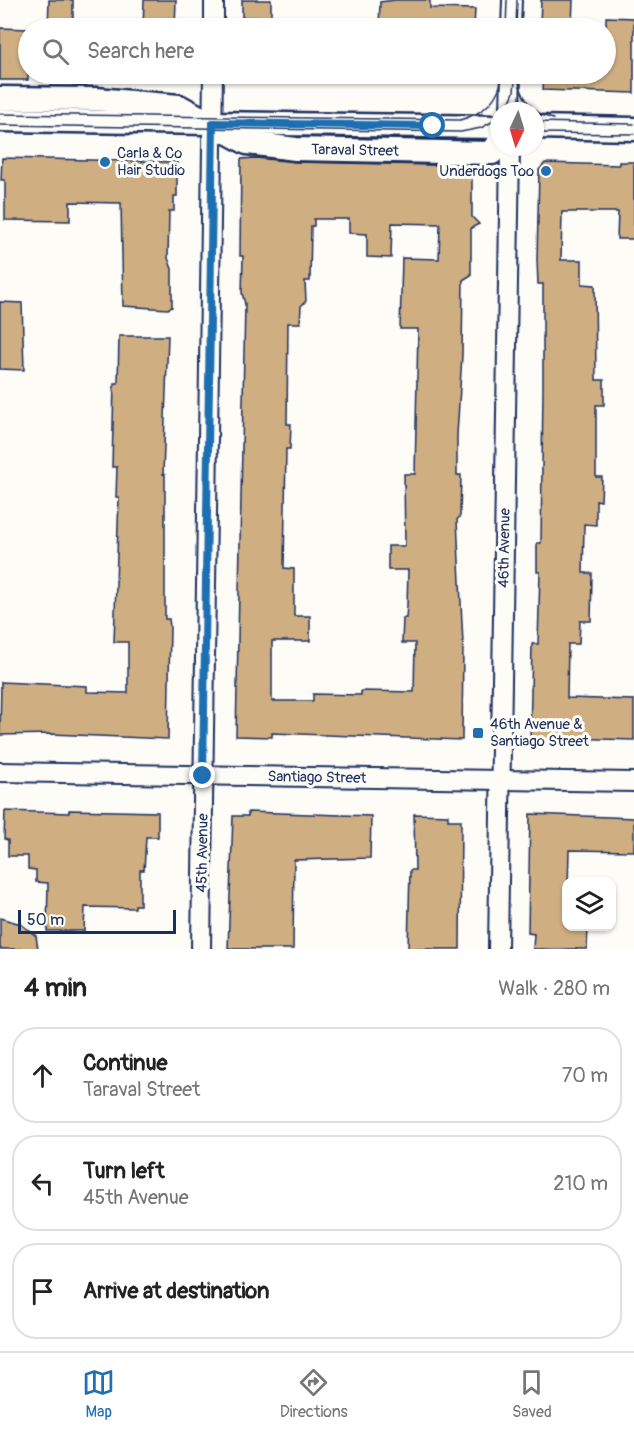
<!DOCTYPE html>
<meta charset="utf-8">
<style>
:root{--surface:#fff;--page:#f6f6f6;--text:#222;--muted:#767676;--line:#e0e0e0;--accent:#1f6fb2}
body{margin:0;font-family:Pangolin,sans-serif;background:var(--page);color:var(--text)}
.controls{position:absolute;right:18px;bottom:18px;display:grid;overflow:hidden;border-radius:12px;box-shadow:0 2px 4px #0004}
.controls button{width:54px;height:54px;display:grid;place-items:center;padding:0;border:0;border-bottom:2px solid var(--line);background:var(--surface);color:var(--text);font:30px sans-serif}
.compass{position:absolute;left:490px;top:102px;width:54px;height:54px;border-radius:50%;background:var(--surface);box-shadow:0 2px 4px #0004;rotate:184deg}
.scale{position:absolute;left:18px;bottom:15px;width:158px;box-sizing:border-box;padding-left:6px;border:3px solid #1b2f5e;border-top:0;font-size:16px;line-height:21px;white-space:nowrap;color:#1b2f5e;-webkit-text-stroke:4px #fdfcf7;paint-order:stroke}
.stop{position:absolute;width:18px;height:18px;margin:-14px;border:4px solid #1f6fb2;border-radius:50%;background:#fff}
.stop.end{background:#1f6fb2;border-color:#fff;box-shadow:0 2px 6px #0008}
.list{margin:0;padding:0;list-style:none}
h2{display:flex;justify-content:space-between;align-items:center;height:78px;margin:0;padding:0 24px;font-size:26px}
h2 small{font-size:20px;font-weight:400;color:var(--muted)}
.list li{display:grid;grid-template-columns:39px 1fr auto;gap:18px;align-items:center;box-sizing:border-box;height:96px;margin:0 12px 12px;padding:0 12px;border:2px solid var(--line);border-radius:24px}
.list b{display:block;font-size:22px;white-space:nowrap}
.list p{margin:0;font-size:20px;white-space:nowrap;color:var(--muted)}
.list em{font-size:20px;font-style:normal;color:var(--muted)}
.icon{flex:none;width:33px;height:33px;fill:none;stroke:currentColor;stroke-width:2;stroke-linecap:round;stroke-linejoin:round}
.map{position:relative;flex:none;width:634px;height:949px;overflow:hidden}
.search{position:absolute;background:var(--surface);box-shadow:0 2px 4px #0004;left:18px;right:18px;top:18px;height:66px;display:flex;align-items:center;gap:15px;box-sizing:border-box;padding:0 21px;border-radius:33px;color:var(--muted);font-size:22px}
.sheet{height:402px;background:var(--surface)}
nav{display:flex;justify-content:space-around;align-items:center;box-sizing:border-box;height:84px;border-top:2px solid var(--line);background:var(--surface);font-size:16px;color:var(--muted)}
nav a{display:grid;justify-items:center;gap:3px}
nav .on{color:var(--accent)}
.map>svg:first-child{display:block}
.building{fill:#cfae82;stroke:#1b2f5e;stroke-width:1.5;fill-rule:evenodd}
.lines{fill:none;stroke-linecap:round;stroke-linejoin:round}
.minor-casing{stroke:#1b2f5e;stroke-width:22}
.tertiary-casing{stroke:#1b2f5e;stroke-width:27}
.minor{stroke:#fdfcf7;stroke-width:18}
.tertiary{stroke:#fdfcf7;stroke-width:22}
.tram{stroke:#1b2f5e;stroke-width:1.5}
.route{stroke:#1f6fb2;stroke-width:8}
.poi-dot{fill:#1f6fb2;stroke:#fdfcf7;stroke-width:2}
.labels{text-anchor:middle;stroke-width:6;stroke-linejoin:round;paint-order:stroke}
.street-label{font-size:15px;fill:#1b2f5e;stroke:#fdfcf7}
.poi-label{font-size:15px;fill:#1b2f5e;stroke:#fdfcf7;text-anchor:start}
</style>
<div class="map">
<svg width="634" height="949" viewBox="0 0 634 949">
<rect width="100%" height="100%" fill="#fdfcf7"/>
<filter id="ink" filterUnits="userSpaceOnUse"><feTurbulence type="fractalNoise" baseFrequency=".0167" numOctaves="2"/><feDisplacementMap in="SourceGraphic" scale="12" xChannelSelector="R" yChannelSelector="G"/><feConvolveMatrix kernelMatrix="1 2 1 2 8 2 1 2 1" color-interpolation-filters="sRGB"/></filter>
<g filter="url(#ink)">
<!-- building -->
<g class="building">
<path d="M 49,0 L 73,0 L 73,28 L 48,28 Z"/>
<path d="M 144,0 L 176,0 L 175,28 L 143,28 Z"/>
<path d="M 242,0 L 271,0 L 271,18 L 242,17 Z"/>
<path d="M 395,0 L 430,0 L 430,8 L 475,9 L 474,28 L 379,28 L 380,2 Z"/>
<path d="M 541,0 L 573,0 L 572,25 L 540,24 Z"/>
<path d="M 606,17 L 634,18 L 634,93 L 543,90 L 544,74 L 606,74 Z"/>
<path d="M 0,28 L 28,29 L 28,80 L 0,80 Z"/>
<path d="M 2,158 L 177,162 L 177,196 L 174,196 L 174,211 L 169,211 L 168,258 L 172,269 L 172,307 L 168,309 L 123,306 L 121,203 L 70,202 L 70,221 L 5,220 L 5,180 L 1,180 Z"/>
<path d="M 256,158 L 296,162 L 476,166 L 472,173 L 472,217 L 479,224 L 471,228 L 471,275 L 463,280 L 462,355 L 457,435 L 457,475 L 461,475 L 460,516 L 457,520 L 463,644 L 462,740 L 272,733 L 272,737 L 236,736 L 245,304 L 242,293 L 243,256 L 240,256 L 241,159 ZM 314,219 L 349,219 L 349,233 L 367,234 L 367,257 L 391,258 L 392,223 L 440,224 L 439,259 L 402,258 L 400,329 L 418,329 L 415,474 L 404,474 L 405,546 L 388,546 L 388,570 L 408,570 L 407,605 L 406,618 L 403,618 L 402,643 L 415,643 L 414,692 L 361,691 L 361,695 L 313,694 L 313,701 L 272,701 L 272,641 L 310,641 L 310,616 L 294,616 L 294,569 L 284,568 L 286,449 L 290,449 L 291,424 L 287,424 L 288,323 L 300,323 L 301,306 L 306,301 L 305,281 L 310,281 L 311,226 L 314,226 Z"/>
<path d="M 619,162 L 634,162 L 634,239 L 617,239 L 618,212 L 562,212 L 561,260 L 582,260 L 582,284 L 595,285 L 596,380 L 604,380 L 604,405 L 596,405 L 596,477 L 602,477 L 601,501 L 596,500 L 596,525 L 584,524 L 583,573 L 592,573 L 591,621 L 580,621 L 579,644 L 568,644 L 567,698 L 634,700 L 634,740 L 567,738 L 567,742 L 530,741 L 532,644 L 538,644 L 540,572 L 537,572 L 537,543 L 541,543 L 543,391 L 543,284 L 538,284 L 537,260 L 539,170 L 545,163 L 619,165 Z"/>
<path d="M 0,302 L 22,303 L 24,370 L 0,369 Z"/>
<path d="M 119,336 L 168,336 L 163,474 L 165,475 L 165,619 L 169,619 L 170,627 L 168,739 L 51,734 L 0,735 L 1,682 L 87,686 L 87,692 L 128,693 L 128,642 L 114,642 L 119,497 L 116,497 L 117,467 L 112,467 L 114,383 L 118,383 Z"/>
<path d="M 69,810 L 158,812 L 158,837 L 146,837 L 144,870 L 140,870 L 140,905 L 135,905 L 135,908 L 85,907 L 84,931 L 47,931 L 48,883 L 36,882 L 36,870 L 28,869 L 28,856 L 8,856 L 8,840 L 4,839 L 5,811 L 69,813 Z"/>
<path d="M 248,812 L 371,816 L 370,858 L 294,860 L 293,949 L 228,949 L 233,816 L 248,816 Z"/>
<path d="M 414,814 L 448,815 L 448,820 L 461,820 L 460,949 L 408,949 L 410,870 L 415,870 Z"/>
<path d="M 530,814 L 634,818 L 634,851 L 569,850 L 567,927 L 588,927 L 587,949 L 533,949 L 534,934 L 528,933 Z"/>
<path d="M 0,918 L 21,924 L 36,936 L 38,949 L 0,949 Z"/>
</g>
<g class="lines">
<!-- minor casing -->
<g class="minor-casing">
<g id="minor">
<path d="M 214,28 L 214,0"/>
<path d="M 511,28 L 512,0"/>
<path d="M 510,111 L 511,74"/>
<path d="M 0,772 L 634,782"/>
<path d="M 201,949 L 213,74"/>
<path d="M 498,949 L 510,147"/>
</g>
</g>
<!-- tertiary casing -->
<g class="tertiary-casing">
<g id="tertiary">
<path d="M 0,98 L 96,99 L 179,106 L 247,143 L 296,149 L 492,153 L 499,142"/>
<path d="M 0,120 L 499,127"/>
<path d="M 535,127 L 634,129"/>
</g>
</g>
<!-- minor -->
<use href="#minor" class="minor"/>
<!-- tertiary -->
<use href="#tertiary" class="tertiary"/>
<!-- tram -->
<g class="tram">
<path d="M 506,28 L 507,0"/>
<path d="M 516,28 L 517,0"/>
<path d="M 517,74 C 521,96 530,113 553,119"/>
<path d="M 506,111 L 514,92 L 515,80"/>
<path d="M 0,114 L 460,120 C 485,113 499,99 503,74"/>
<path d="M 535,122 L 634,124"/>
<path d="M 0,125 L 461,132 L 481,128 L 499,118"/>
<path d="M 535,133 L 634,134"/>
</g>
</g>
</g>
<g class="lines" filter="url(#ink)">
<!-- route -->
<path class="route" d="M 203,776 L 213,123 L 433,126"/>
</g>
<!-- markers -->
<g class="poi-dot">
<circle cx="105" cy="162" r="6"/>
<circle cx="546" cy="171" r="6"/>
<rect x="472" y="727" width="12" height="12" rx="3"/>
</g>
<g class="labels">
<!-- street labels -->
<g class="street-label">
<text transform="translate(355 150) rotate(1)" y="5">Taraval Street</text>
<text transform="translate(504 548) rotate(-89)" y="5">46th Avenue</text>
<text transform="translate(317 777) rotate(1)" y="5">Santiago Street</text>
<text transform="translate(202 853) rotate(-89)" y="5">45th Avenue</text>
</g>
<!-- poi labels -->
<g class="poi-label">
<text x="117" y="158">Carla &amp; Co<tspan x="117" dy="17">Hair Studio</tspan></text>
<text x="534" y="176" text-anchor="end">Underdogs Too</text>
<text x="490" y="729">46th Avenue &amp;<tspan x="490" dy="17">Santiago Street</tspan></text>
</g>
</g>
</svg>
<div class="controls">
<button><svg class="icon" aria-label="layers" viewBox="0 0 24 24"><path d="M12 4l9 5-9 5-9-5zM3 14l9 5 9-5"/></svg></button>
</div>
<svg class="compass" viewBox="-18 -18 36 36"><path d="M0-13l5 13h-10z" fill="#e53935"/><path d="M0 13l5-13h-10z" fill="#767676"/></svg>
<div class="scale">50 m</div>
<div class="stop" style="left:433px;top:126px"></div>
<div class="stop end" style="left:203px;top:776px"></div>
<div class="search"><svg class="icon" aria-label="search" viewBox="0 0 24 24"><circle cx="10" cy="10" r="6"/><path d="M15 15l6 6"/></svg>Search here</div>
</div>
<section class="sheet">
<h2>4 min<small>Walk · 280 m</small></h2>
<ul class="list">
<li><svg class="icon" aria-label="ahead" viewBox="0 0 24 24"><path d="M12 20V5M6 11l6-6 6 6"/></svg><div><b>Continue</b><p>Taraval Street</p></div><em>70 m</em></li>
<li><svg class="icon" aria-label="left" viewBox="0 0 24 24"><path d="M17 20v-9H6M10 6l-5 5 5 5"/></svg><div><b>Turn left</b><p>45th Avenue</p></div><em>210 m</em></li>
<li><svg class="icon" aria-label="arrive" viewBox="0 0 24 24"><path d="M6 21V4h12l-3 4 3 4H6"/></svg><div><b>Arrive at destination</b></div></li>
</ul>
</section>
<nav>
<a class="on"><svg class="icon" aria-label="map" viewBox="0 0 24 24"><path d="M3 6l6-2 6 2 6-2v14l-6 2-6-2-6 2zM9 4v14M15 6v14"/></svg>Map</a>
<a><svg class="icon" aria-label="directions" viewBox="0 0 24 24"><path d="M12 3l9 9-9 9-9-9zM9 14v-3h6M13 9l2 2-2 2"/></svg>Directions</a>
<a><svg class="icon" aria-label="saved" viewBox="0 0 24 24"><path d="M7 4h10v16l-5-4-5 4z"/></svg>Saved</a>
</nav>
